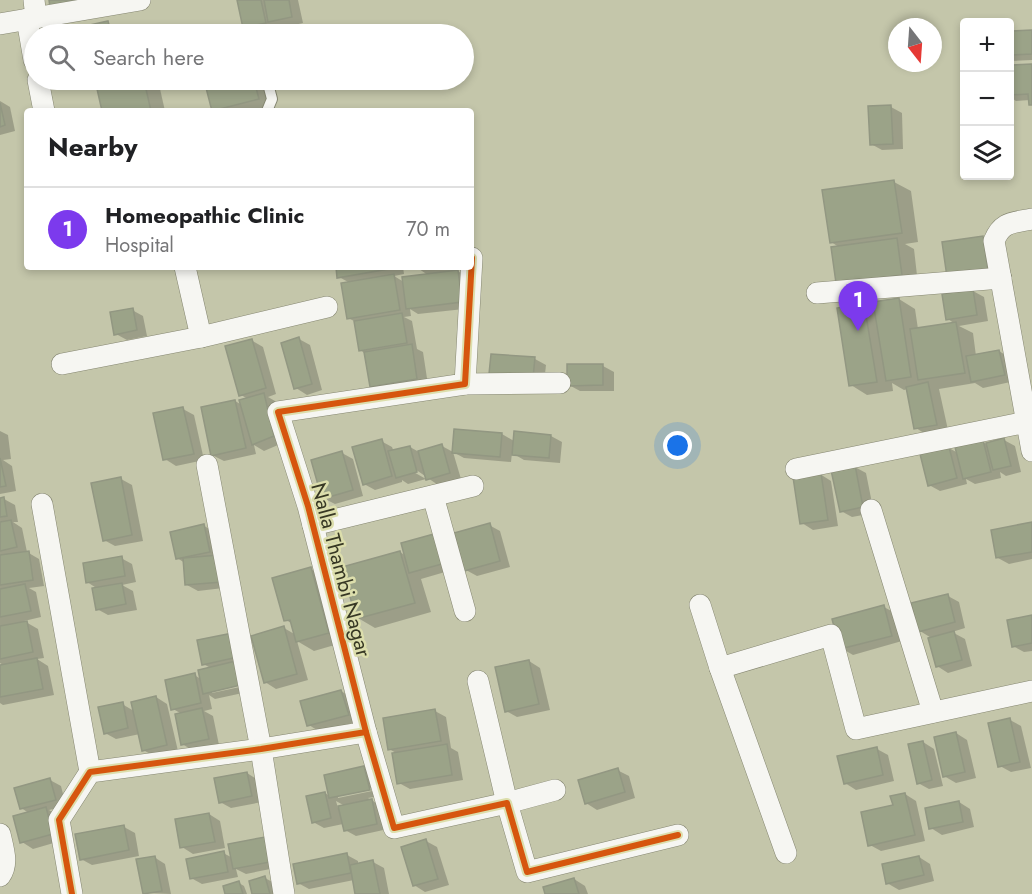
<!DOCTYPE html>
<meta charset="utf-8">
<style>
:root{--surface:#fff;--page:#f2f2f2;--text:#202124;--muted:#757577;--line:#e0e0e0;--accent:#7c3aed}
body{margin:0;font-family:Jost,sans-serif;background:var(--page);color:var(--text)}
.controls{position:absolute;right:18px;top:18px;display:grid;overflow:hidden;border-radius:6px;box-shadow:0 3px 9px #0003}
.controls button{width:54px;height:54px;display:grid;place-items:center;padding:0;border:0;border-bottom:2px solid var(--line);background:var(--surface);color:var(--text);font:30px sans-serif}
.compass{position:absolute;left:888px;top:18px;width:54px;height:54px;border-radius:50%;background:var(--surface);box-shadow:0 3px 9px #0003;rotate:163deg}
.you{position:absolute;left:678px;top:446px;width:21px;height:21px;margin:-15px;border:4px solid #fff;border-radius:50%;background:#1a73e8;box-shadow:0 0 0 9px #1a73e833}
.badge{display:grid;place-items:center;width:39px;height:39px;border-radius:50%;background:var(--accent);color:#fff;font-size:20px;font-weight:700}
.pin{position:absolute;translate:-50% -50px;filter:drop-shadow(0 2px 3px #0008)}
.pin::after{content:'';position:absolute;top:32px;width:21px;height:18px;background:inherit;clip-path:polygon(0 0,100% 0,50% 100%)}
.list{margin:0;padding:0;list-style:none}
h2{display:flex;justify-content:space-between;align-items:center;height:78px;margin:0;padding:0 24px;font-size:26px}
h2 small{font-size:20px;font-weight:400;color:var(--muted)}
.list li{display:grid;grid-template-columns:39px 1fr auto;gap:18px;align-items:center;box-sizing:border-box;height:84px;padding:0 24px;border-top:2px solid var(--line)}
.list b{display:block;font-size:22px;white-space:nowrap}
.list p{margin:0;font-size:20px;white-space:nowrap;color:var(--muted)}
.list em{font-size:20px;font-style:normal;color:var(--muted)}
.icon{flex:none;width:33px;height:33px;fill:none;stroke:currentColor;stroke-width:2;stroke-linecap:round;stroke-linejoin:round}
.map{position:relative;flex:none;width:1032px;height:894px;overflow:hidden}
.search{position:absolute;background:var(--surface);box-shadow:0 3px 9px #0003;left:24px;top:24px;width:450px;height:66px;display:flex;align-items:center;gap:15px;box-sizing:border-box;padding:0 21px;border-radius:33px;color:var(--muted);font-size:22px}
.panel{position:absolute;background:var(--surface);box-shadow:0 3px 9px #0003;left:24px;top:108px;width:450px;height:162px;border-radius:6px}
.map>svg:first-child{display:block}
.shadow{fill:#0003;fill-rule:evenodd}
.building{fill:#9ba388;stroke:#929782;stroke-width:1.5}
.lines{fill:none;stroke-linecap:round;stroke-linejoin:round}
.lane-casing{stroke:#858671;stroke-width:12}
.street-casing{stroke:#858671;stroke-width:22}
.lane{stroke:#f6f6f2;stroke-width:10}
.street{stroke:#f6f6f2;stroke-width:21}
.cycleway-casing{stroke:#dcdeac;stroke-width:10}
.cycleway{stroke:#d6560e;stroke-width:6}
.labels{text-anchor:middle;stroke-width:5;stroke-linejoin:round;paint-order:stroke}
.street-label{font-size:21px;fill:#373824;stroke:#dcdeac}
</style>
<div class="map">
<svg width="1032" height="894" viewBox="0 0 1032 894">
<rect width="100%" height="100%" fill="#c4c6aa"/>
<!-- shadow -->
<g class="shadow">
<path d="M 239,0 L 298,0 L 303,23 L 281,28 L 276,25 L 277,29 L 254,34 L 209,34 L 238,26 L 245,31 Z"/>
<path d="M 108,23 L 119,29 L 120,34 L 88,34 L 87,28 Z"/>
<path d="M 1032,32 L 1032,60 L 1010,61 L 1010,33 Z"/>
<path d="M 1032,66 L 1032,105 L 1030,100 L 1016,101 L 1010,97 L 1010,67 Z"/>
<path d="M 96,80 L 158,80 L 165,111 L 103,111 Z"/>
<path d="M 205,80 L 267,80 L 275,108 L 264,111 L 214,111 Z"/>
<path d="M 0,101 L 10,107 L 15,131 L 0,135 Z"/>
<path d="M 891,107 L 902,113 L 903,149 L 882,150 L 871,144 Z"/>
<path d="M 894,182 L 911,191 L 918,242 L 905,244 L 914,249 L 918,284 L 854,292 L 839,247 L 831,242 Z"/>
<path d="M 471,244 L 475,267 L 456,270 L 469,278 L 473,308 L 418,314 L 410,309 L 411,316 L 404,317 L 412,321 L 417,349 L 423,352 L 428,385 L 382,392 L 371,386 L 366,354 L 360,350 L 356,322 L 348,318 L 350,283 L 339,277 L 337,267 L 403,267 L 404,274 L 394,276 L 404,282 L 428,275 L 416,267 L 471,267 Z"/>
<path d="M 973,291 L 984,297 L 988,321 L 959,326 L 973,333 L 976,356 L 999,351 L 1010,358 L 1015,381 L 983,388 L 975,383 L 939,389 L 948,430 L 927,435 L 916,428 L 908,389 L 904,390 L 892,383 L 893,391 L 867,395 L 851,385 L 864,305 L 876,312 L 899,299 L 915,309 L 918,329 L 955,324 L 948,319 Z"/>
<path d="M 132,310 L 143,316 L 147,336 L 127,340 L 116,334 Z"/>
<path d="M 299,339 L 310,345 L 322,390 L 307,395 L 296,388 Z"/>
<path d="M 251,340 L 263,347 L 276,394 L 268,397 L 275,401 L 285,442 L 264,451 L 254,445 L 256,454 L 224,461 L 212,455 L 235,401 L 242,405 L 248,399 L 241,395 Z"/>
<path d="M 492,356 L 535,359 L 546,365 L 544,383 Z"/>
<path d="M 603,366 L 614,372 L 614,391 L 580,391 L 569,385 Z"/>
<path d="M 183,409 L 194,415 L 204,460 L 176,466 L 165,459 Z"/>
<path d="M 0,431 L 8,435 L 11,459 L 3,460 L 12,466 L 16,491 L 0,494 Z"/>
<path d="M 502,434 L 514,441 L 551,436 L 562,442 L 560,463 L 524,460 L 512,453 L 511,462 L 464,458 L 453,452 Z"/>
<path d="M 1004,440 L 1015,446 L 1021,472 L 1006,476 L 1000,472 L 1001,478 L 975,484 L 966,479 L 967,484 L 940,491 L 929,485 L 949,448 L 958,453 L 982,442 L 987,444 Z"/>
<path d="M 381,441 L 392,447 L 394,452 L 410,447 L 419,452 L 442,446 L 453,452 L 461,479 L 438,485 L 412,467 L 410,470 L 426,479 L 408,484 L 402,480 L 402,482 L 375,490 L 364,484 Z"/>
<path d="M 342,453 L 353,459 L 363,496 L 335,504 L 323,498 Z"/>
<path d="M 855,467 L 866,473 L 874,513 L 852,517 L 841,511 Z"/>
<path d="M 820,474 L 831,481 L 838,526 L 813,530 L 802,523 Z"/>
<path d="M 121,479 L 132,485 L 143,541 L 115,546 L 104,540 Z"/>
<path d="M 0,499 L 4,499 L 15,505 L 18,522 L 13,522 L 22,528 L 27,552 L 39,559 L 44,586 L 29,588 L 36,592 L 41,617 L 24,621 L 38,629 L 44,658 L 37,659 L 48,666 L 54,695 L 3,705 L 0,703 L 0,667 L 5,666 L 0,663 Z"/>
<path d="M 1032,524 L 1032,559 L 1009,564 L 998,558 Z"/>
<path d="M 489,525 L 500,531 L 510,567 L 477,576 L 466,570 Z"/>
<path d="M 204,526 L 215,532 L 232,587 L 198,591 L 187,585 L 185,563 L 177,558 Z"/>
<path d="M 403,544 L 452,570 L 421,579 L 431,612 L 375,628 L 358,618 L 400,552 L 406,556 Z"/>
<path d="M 121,558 L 132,564 L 136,582 L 122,585 L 133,591 L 137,610 L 108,615 L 97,609 L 98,589 L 87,582 Z"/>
<path d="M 311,569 L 327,579 L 345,642 L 314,651 L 297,641 L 308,680 L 276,689 L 265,682 L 284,628 L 296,635 L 293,624 L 286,620 Z"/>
<path d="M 948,596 L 959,602 L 965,628 L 952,632 L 965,639 L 972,666 L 948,673 L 937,666 L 933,639 L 920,631 Z"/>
<path d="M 884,607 L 895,613 L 902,641 L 853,655 L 841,648 Z"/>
<path d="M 1032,617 L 1032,651 L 1024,652 L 1013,646 Z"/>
<path d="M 232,634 L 252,691 L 215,699 L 209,695 L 212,709 L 204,711 L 213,716 L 219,745 L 194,751 L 182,744 L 182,714 L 173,709 L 194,675 L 201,679 L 211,668 L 203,664 ZM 248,682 L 249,685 L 212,693 L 212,690 Z"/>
<path d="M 529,661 L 540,668 L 550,710 L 517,717 L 506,711 Z"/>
<path d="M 341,691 L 352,698 L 359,721 L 320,732 L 309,725 Z"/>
<path d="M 156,697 L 167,704 L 178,751 L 154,756 L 143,750 L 140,734 L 116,739 L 105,733 L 122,704 L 134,711 Z"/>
<path d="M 435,711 L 446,717 L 451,748 L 458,752 L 463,780 L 410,789 L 399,783 L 398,754 L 389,749 Z"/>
<path d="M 1010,720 L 1021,726 L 1031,768 L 1011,772 L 1000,766 Z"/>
<path d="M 956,733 L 967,740 L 976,778 L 956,783 L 944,776 Z"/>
<path d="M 923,742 L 934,749 L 943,786 L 929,789 L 918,783 Z"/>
<path d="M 877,749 L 888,755 L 894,781 L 856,790 L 845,783 Z"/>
<path d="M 364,768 L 375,774 L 380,796 L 368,798 L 383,807 L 388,829 L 356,836 L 345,830 L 343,824 L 324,828 L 313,822 L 325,793 L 331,797 ZM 377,787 L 377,790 L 338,798 L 338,795 ZM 336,801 L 345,806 L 338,808 Z"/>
<path d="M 617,770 L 629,776 L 635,798 L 597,810 L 586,803 Z"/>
<path d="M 247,773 L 258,780 L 262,802 L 231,808 L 220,802 Z"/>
<path d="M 50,780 L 61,786 L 66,806 L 49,810 L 57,815 L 64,840 L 33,849 L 22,842 L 29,813 L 21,808 Z"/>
<path d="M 905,794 L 916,801 L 925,841 L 881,851 L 870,845 L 894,806 Z"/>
<path d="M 959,802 L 970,809 L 974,827 L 942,835 L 931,828 Z"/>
<path d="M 209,814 L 220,821 L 225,848 L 193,854 L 182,847 Z"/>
<path d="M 124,827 L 135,833 L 139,856 L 92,865 L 81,859 Z"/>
<path d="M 426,841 L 437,847 L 449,885 L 425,892 L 414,885 Z"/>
<path d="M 230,845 L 280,867 L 246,874 L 236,869 L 238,877 L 202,884 L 191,878 L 223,853 L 233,858 Z"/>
<path d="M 347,855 L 358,861 L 358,865 L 373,862 L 384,868 L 389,894 L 357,894 L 354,880 L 309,889 L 298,883 Z"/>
<path d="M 154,857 L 165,864 L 171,894 L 145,893 Z"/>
<path d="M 919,857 L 930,864 L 934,881 L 899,890 L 887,883 Z"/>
<path d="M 265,878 L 276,884 L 279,894 L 254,894 Z"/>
<path d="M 574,879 L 585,886 L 588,894 L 546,894 Z"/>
<path d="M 239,883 L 244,886 L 247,894 L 227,894 Z"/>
</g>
<!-- building -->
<g class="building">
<path d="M 49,0 L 86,0 L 50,7 Z"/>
<path d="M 237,0 L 261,0 L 266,23 L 243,28 Z"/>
<path d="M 264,0 L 289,0 L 292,17 L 268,22 Z"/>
<path d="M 108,21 L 111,34 L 87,34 L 85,26 Z"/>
<path d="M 238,25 L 241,34 L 204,34 Z"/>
<path d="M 1032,30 L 1032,54 L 1010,55 L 1010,31 Z"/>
<path d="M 1032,64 L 1032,105 L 1029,105 L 1028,94 L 1010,95 L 1010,65 Z"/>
<path d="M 95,80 L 144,80 L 151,111 L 102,111 Z"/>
<path d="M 204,80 L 254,80 L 259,99 L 212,111 Z"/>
<path d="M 0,103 L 5,125 L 0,127 Z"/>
<path d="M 891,105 L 893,144 L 870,145 L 868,106 Z"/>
<path d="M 894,180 L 902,233 L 830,243 L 822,190 Z"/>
<path d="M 983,236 L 988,271 L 947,277 L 942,242 Z"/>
<path d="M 897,238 L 902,275 L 836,283 L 831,247 Z"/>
<path d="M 336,267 L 394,267 L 394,268 L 337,278 Z"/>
<path d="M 458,270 L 462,302 L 406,309 L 402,277 Z"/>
<path d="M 394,274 L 400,310 L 347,319 L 341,283 Z"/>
<path d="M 973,289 L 977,315 L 946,320 L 942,294 Z"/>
<path d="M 899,298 L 911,377 L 886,381 L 873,302 Z"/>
<path d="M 864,303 L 877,382 L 849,386 L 837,308 Z"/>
<path d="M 133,308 L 137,330 L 114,335 L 110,312 Z"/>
<path d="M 402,313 L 407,343 L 359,351 L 354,321 Z"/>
<path d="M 956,322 L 965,373 L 918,380 L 910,329 Z"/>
<path d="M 299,337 L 312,384 L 294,389 L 281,343 Z"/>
<path d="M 252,339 L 266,388 L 239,396 L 225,346 Z"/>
<path d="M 412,344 L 417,379 L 370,387 L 364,352 Z"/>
<path d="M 999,350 L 1005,375 L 971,382 L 966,356 Z"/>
<path d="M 491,354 L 535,357 L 533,378 L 489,374 Z"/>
<path d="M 567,364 L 603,364 L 603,385 L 567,386 Z"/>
<path d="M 928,382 L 937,425 L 914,429 L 906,387 Z"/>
<path d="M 264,393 L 274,436 L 252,445 L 239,400 Z"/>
<path d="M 235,400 L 246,448 L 211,456 L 201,407 Z"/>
<path d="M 183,407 L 194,454 L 163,460 L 153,413 Z"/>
<path d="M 454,429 L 502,433 L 500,457 L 452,453 Z"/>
<path d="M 514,431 L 551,435 L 549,458 L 512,455 Z"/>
<path d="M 1004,438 L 1011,466 L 993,470 L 986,443 Z"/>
<path d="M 382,439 L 392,476 L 363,485 L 352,447 Z"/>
<path d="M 983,440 L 991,472 L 963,479 L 955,447 Z"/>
<path d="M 442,444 L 450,473 L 426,480 L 418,451 Z"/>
<path d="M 410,446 L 417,472 L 396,478 L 388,451 Z"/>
<path d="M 949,447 L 957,478 L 928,486 L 920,454 Z"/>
<path d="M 342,451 L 353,490 L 322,499 L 311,460 Z"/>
<path d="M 0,458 L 6,486 L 0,487 Z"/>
<path d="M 855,465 L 863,507 L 840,512 L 831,470 Z"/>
<path d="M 821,473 L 828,520 L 800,524 L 793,477 Z"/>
<path d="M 121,477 L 132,535 L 103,541 L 91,483 Z"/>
<path d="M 4,497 L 7,516 L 0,517 L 0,498 Z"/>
<path d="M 11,520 L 17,547 L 0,551 L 0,522 Z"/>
<path d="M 1032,522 L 1032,552 L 996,558 L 991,530 Z"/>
<path d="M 490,523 L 500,561 L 464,571 L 454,533 Z"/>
<path d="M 204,524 L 210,552 L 176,559 L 170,532 Z"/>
<path d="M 434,534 L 442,564 L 409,573 L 401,543 Z"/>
<path d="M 29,551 L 33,580 L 0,585 L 0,555 Z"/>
<path d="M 400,551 L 415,603 L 356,619 L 342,567 Z"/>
<path d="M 219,555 L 222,582 L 185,585 L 183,558 Z"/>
<path d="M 122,556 L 125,576 L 86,583 L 83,563 Z"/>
<path d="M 311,567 L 329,633 L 296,642 L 290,620 L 284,621 L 272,578 Z"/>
<path d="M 122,583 L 126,604 L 96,610 L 92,588 Z"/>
<path d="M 25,584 L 31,611 L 0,617 L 0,589 Z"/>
<path d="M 948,594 L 955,622 L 918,632 L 911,603 Z"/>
<path d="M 884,605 L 892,636 L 840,649 L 832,619 Z"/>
<path d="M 1032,615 L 1032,643 L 1012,647 L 1007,620 Z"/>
<path d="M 27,621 L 33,652 L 0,659 L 0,626 Z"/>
<path d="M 284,626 L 297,674 L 264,683 L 251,636 Z"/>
<path d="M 954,631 L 962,660 L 936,667 L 928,638 Z"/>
<path d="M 233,633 L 238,657 L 202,665 L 197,640 Z"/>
<path d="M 37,658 L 43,689 L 0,697 L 0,665 Z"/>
<path d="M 529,660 L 539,704 L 505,712 L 495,667 Z"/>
<path d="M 236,661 L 241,685 L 203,694 L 198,670 Z"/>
<path d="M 195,673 L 201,703 L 171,710 L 165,680 Z"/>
<path d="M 341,690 L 349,715 L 307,726 L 300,701 Z"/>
<path d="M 156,696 L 167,745 L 142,751 L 131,702 Z"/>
<path d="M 123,702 L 128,728 L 104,734 L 98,707 Z"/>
<path d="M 202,708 L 209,739 L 181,745 L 175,714 Z"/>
<path d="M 435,709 L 441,741 L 388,750 L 383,718 Z"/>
<path d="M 1010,718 L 1020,762 L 998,767 L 988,723 Z"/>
<path d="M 956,732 L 965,772 L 943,777 L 934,737 Z"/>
<path d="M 923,741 L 932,780 L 917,784 L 908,744 Z"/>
<path d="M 447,744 L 452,775 L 397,784 L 392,753 Z"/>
<path d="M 877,747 L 883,775 L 844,784 L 837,756 Z"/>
<path d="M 364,766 L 370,790 L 329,798 L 324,775 Z"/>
<path d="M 618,768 L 625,792 L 585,804 L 578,780 Z"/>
<path d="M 247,772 L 252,796 L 219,803 L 214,778 Z"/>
<path d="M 50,778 L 56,800 L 20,809 L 14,788 Z"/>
<path d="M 325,792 L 331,818 L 312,823 L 306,796 Z"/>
<path d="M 905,793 L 915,835 L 868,846 L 861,812 L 893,805 L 890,796 Z"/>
<path d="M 372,799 L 377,824 L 344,831 L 338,806 Z"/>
<path d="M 959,801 L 963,822 L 929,829 L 925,808 Z"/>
<path d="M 46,807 L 53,834 L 20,843 L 13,816 Z"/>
<path d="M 209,813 L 215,842 L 180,848 L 175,819 Z"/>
<path d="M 124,825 L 129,850 L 80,860 L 75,834 Z"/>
<path d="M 265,837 L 270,862 L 233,869 L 228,844 Z"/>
<path d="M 426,839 L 438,879 L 413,886 L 401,847 Z"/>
<path d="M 224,851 L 228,872 L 190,879 L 186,859 Z"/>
<path d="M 347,853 L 351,873 L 297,884 L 293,864 Z"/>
<path d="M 155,856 L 162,891 L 143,894 L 136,859 Z"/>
<path d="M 919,856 L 924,875 L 886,884 L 882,864 Z"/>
<path d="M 373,860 L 380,894 L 355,894 L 350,865 Z"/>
<path d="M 265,876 L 270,894 L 252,894 L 249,881 Z"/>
<path d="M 574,878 L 579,894 L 545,894 L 543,887 Z"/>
<path d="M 239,881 L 243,894 L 225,894 L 223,886 Z"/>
</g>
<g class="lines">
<!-- lane casing -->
<g class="lane-casing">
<path id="lane" d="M 267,111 L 272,99 L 267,80"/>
</g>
<!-- street casing -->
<g class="street-casing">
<g id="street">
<path d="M 34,0 L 36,18"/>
<path d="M 27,19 L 34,60"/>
<path d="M 0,24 L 140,0"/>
<path d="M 38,80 L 44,111"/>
<path d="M 1032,219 C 1013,223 1002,221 994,241 L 1032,451"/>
<path d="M 817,293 L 1001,278"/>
<path d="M 201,337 L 327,307"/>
<path d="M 62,364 L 201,337 L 185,267"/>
<path d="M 465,384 L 560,383"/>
<path d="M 207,465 L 261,749 L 284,894"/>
<path d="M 796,469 L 1027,422"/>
<path d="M 433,496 L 465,611"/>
<path d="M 42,504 L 90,772"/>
<path d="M 871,510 L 933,712"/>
<path d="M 313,525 L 473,486"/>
<path d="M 700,605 L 720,668 L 786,853"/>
<path d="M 720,668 L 831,635 L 856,729 L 1032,691"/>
<path d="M 478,681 L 507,803 L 555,790"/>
<path d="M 366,732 L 394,828 L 507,803 L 527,872 L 678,835"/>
<path d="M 0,834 C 3,848 9,864 0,876"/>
<path d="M 72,894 L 59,820 L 90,772 L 261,749 L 366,732 L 308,506 L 278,412 L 465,384 L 472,258"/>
</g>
</g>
<!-- lane -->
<use href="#lane" class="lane"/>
<!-- street -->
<use href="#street" class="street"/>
<!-- cycleway casing -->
<g class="cycleway-casing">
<g id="cycleway">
<path d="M 366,732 L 394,828 L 507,803 L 527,872 L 678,835"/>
<path d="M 72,894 L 59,820 L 90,772 L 261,749 L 366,732 L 308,506 L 278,412 L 465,384 L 472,258"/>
</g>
</g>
<!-- cycleway -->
<use href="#cycleway" class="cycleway"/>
</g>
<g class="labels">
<!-- street labels -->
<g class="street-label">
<text transform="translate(341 570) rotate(75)" y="7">Nalla Thambi Nagar</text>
</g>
</g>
</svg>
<div class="controls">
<button>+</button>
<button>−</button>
<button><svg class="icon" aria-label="layers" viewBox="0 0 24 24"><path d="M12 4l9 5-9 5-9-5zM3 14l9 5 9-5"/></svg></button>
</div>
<svg class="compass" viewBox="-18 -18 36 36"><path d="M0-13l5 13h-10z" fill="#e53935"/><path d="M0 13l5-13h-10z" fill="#757577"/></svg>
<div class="you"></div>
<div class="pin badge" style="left:858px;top:331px">1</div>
<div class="search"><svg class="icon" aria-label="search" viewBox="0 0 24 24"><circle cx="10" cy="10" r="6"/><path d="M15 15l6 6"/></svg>Search here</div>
<section class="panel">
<h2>Nearby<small></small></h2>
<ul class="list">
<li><span class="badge">1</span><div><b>Homeopathic Clinic</b><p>Hospital</p></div><em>70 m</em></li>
</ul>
</section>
</div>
